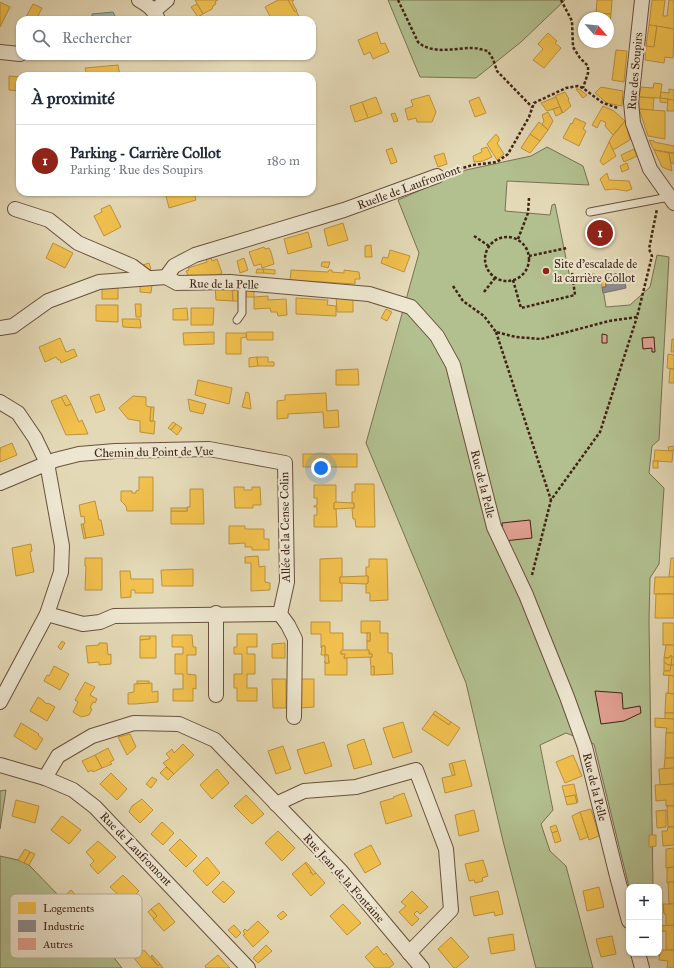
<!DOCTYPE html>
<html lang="fr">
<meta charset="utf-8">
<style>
:root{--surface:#fff;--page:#f2f2f3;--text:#1f2937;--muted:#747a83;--line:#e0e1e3;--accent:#8f2418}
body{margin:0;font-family:"IM FELL Great Primer",serif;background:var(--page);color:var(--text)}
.controls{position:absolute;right:12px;bottom:12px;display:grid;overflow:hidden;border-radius:8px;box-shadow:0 1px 3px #0004}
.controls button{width:36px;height:36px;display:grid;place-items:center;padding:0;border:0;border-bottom:1px solid var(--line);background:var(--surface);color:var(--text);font:20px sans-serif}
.compass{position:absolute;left:578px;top:12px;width:36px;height:36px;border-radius:50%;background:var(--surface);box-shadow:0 1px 3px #0004;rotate:118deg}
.you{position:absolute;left:321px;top:468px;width:14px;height:14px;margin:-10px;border:3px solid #fff;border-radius:50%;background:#1a73e8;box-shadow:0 0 0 6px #1a73e833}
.badge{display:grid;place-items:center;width:26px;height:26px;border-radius:50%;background:var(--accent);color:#fff;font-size:13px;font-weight:700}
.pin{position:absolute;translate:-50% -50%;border:2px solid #fff;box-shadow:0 1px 4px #0006}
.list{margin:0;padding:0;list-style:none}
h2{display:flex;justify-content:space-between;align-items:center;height:52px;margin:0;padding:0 16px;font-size:17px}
h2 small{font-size:13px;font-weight:400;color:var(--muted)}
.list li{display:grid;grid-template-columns:26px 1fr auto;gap:12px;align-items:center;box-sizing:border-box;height:72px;padding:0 16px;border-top:1px solid var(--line)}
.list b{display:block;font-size:15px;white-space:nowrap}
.list p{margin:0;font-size:13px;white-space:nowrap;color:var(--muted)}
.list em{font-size:13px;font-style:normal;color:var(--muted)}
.icon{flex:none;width:22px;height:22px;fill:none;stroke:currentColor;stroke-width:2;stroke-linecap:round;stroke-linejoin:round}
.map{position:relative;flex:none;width:674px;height:968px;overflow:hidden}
.search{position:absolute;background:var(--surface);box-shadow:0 1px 3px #0004;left:16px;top:16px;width:300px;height:44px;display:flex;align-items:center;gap:10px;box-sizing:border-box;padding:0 14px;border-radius:12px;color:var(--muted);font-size:15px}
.panel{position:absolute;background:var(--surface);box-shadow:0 1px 3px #0004;left:16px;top:72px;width:300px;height:124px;border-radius:12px}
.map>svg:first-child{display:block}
.green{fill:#b2bf8f;stroke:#7a7152}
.water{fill:#95baaf;stroke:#737e71}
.homes{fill:#f2c14e;stroke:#bd923d}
.industry{fill:#8d8d92;stroke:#766d6c}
.building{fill:#e2a192;stroke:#412315}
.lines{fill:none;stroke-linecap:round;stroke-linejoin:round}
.lane-casing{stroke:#6a503d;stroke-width:9}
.street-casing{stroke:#6a503d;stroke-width:16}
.path{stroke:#412315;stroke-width:2.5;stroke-dasharray:3 2;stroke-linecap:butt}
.lane{stroke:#ede6d0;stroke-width:7}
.street{stroke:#ede6d0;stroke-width:14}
.poi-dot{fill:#8f2418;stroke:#ede6d0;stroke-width:1.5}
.labels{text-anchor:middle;stroke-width:4;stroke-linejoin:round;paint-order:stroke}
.street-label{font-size:12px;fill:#412315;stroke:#ede6d0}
.poi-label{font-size:12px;fill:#412315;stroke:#ede6d0;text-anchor:start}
.key{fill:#ede6d0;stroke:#b9ac98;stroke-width:1}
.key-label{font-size:11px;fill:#412315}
</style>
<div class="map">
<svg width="674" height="968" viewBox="0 0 674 968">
<rect width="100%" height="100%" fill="#e4d9b6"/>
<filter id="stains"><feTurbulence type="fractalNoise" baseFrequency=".005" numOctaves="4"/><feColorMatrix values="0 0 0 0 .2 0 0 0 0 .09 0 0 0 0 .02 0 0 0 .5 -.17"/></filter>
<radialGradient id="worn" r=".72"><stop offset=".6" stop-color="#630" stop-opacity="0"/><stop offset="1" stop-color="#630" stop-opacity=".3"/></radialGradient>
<!-- green -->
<g class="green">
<path d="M 388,0 L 565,0 L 521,42 L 476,78 L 420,77 Z"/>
<path d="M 547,147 L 583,166 L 589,185 L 507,181 L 505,211 L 550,215 L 552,205 L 555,204 L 570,278 L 594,274 L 601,277 L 606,307 L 630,305 L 650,287 L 657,255 L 669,257 L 659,440 L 652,446 L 649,473 L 664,488 L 659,564 L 650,578 L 649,621 L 653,887 L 629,887 L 594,744 L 566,733 L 540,745 L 553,810 L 541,824 L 550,851 L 566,866 L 593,968 L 536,968 L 503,841 L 466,683 L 366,443 L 419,253 L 398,200 L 466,170 L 531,156 Z"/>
<path d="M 6,790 L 0,829 L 0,791 Z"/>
<path d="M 0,856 L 18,860 L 29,865 L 94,932 L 122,968 L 0,968 Z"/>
</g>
<!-- water -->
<path class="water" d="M 113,12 L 116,18 L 116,20 L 92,20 L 92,14 Z"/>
<!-- homes -->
<g class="homes">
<path d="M 195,0 L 218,0 L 215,2 L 216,4 L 213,6 L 212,9 L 203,14 Z"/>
<path d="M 278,0 L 288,0 L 295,12 L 296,11 L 301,20 L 272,20 L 265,7 Z"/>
<path d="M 288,0 L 294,0 L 292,2 L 297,11 L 295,12 Z"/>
<path d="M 597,0 L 612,0 L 611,14 L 596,13 Z"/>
<path d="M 652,0 L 665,0 L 663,16 L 667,16 L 669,0 L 674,0 L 674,29 L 649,25 Z"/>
<path d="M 0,2 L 10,7 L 0,27 Z"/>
<path d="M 33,4 L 42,8 L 36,20 L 26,20 L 25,19 Z"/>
<path d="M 197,4 L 203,14 L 198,17 L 191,7 Z"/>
<path d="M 595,13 L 611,14 L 609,30 L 608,30 L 608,18 L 595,18 Z"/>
<path d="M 649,25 L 657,26 L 654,47 L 646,46 Z"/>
<path d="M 657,26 L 674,29 L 673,58 L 665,57 L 664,63 L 645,60 L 646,46 L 654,47 Z"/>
<path d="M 377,32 L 381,44 L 385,43 L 389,52 L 373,59 L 370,52 L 364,55 L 358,40 Z"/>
<path d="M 548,33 L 557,41 L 555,43 L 561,48 L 544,68 L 533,60 L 543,49 L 538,44 Z"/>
<path d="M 616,50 L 627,51 L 624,82 L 612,80 Z"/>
<path d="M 118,65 L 120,76 L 87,76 L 85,68 Z"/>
<path d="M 9,76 L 20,77 L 20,91 L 9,90 Z"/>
<path d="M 654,83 L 662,84 L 660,98 L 639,97 L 641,87 L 653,88 Z"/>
<path d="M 601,87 L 623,91 L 622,106 L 607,103 L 595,93 Z"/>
<path d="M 576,89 L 579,89 L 587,95 L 583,98 Z"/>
<path d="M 669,89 L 674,90 L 674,100 L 660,98 L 661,92 L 669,93 Z"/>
<path d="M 565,92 L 569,99 L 568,100 L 571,106 L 563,113 L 555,96 Z"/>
<path d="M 429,95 L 436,112 L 432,122 L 417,122 L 416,118 L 408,120 L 405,109 L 413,106 L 411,100 Z"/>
<path d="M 376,97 L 382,113 L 368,118 L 362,102 Z"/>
<path d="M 479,97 L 486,113 L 475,117 L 469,101 Z"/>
<path d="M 556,97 L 560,107 L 547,111 L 541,103 Z"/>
<path d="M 639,97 L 654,98 L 653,110 L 639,109 Z"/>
<path d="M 660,98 L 668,99 L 668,103 L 660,102 Z"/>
<path d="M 668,99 L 674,100 L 674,111 L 667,111 Z"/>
<path d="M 362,102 L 368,118 L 355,122 L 350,106 Z"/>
<path d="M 603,106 L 614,111 L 625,121 L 613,135 L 605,126 L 606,123 L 601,120 L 597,128 L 592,125 Z"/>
<path d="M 560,107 L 562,113 L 556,116 L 553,109 Z"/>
<path d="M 639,109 L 665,111 L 665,139 L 648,136 Z"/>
<path d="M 548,112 L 553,121 L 548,130 L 542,124 L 544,121 L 542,115 Z"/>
<path d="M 395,113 L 398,121 L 394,122 L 391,114 Z"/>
<path d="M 575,118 L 586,123 L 583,129 L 586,131 L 579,146 L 563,138 L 571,123 L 572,124 Z"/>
<path d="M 625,121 L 630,140 L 613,150 L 609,142 L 611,138 Z"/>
<path d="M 539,122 L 548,130 L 540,141 L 530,134 Z"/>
<path d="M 496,134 L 499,138 L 499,141 L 497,143 L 504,154 L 497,160 L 487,144 Z"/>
<path d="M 530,134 L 540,141 L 530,153 L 521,148 Z"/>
<path d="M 649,140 L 654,141 L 654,142 L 674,146 L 674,153 L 654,150 Z"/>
<path d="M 609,142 L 616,156 L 603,165 L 600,161 Z"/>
<path d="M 487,147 L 492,157 L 483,161 L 474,162 L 473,156 L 482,152 L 481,149 Z"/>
<path d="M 392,148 L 397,162 L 391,164 L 386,150 Z"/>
<path d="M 634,149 L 637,156 L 624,162 L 621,155 Z"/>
<path d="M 654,150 L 669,153 L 672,171 L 662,167 Z"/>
<path d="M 444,153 L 447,164 L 438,167 L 434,156 Z"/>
<path d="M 669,153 L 674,153 L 674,164 L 671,163 Z"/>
<path d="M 627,163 L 629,169 L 622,172 L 620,166 Z"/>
<path d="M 607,173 L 609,180 L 629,181 L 632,189 L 627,191 L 614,189 L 605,190 L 600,179 Z"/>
<path d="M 165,192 L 194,192 L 196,200 L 169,208 Z"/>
<path d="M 110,205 L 121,227 L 104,236 L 94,216 L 102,212 L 101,209 Z"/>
<path d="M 343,223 L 348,240 L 328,246 L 324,229 Z"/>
<path d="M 308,232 L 312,247 L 288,254 L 284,239 Z"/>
<path d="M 53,243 L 73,253 L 65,268 L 46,258 Z"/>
<path d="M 371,245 L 372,257 L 365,257 L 365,246 Z"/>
<path d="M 264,247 L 265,249 L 269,248 L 271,252 L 274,264 L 262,268 L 261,264 L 254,266 L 249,252 Z"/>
<path d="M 390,250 L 410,256 L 404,272 L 381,263 L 383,257 L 388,258 Z"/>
<path d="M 211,257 L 212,261 L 217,259 L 222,273 L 209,279 L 194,279 L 192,275 L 189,277 L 186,271 L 189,270 L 188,268 L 207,262 L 206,259 Z"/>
<path d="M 244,258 L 248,270 L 240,273 L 237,261 Z"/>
<path d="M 322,262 L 330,262 L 328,268 L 321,266 Z"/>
<path d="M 149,263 L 151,269 L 146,271 L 143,265 Z"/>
<path d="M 257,269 L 263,269 L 264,273 L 256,273 Z"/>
<path d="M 263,269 L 275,270 L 275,274 L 264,273 Z"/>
<path d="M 291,270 L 328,272 L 329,270 L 332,270 L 332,272 L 344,273 L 344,270 L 359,272 L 360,279 L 355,279 L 355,284 L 290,280 Z"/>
<path d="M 610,275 L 611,277 L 605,278 L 606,287 L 602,287 L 601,277 Z"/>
<path d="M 140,285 L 152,285 L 151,293 L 140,292 Z"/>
<rect x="102" y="286" width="16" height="13"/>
<path d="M 215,286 L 232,286 L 233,301 L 216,300 Z"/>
<path d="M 232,286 L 239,287 L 240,301 L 233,301 Z"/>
<rect x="246" y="287" width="8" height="10"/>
<path d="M 268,296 L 268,300 L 286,299 L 287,315 L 278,316 L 277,312 L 271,312 L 270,308 L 254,309 L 254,297 Z"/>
<path d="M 336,296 L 353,296 L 353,312 L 337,312 Z"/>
<path d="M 296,298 L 328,300 L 327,305 L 336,306 L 336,316 L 296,314 Z"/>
<path d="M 135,304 L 141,304 L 141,317 L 136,317 Z"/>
<path d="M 96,305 L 118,305 L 118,322 L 96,321 Z"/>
<path d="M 187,308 L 188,320 L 173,320 L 173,309 Z"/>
<path d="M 191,308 L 214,308 L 213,325 L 191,325 Z"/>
<path d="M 386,309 L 392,312 L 387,321 L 381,318 Z"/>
<path d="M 122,319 L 140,319 L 141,328 L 123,327 Z"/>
<path d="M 214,332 L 214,344 L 184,345 L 183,333 Z"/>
<path d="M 247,332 L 273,332 L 273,340 L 247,340 L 246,333 Z"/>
<path d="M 226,333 L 246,333 L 246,337 L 241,338 L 241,354 L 226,354 Z"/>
<path d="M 60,338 L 66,352 L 74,349 L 77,356 L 61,363 L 60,360 L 58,360 L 56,357 L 45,362 L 39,347 Z"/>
<path d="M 672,339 L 674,339 L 674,352 L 671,352 Z"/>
<path d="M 668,354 L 674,355 L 674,369 L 667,368 Z"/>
<path d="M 257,357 L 258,366 L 249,367 L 249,358 Z"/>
<path d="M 257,357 L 268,357 L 268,362 L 274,362 L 274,366 L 258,366 Z"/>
<path d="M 358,369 L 359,385 L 336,385 L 336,370 Z"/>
<path d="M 670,369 L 674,369 L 674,383 L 669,383 Z"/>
<path d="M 198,380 L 232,388 L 229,404 L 195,395 Z"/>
<path d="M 246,392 L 249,393 L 251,409 L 242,407 Z"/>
<path d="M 326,393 L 327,411 L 338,410 L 339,427 L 324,428 L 323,412 L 288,414 L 288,418 L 277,419 L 277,401 L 285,400 L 285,395 Z"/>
<path d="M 99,394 L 105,410 L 96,413 L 90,397 Z"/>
<path d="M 66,395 L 71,404 L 66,406 L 61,397 Z"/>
<path d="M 133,396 L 146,397 L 146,406 L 151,407 L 150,421 L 155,421 L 154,434 L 140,432 L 140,421 L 128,419 L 119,408 Z"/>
<path d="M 61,397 L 66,406 L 71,404 L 79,422 L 82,420 L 88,434 L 66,435 L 51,401 Z"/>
<path d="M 188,399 L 206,404 L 203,414 L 190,411 Z"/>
<path d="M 151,407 L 154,407 L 153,421 L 150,421 Z"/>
<path d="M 173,422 L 176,424 L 171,430 L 168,428 Z"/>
<path d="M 176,424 L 182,428 L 177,435 L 171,430 Z"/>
<path d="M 12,443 L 17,455 L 0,462 L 0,451 L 1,450 L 0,448 Z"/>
<path d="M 674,446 L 674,450 L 669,451 L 668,447 Z"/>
<path d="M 655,450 L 673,451 L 672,462 L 654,461 Z"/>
<rect x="303" y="454" width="54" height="13"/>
<rect x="653" y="461" width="5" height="7"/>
<path d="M 139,477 L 153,477 L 153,511 L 127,511 L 126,506 L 121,501 L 121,491 L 132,491 L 132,493 L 136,493 L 136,491 L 139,490 Z"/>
<path d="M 355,484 L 374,484 L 375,527 L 356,527 L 355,519 L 353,519 L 352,509 L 354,508 L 354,503 L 352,503 L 352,492 L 355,492 Z"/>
<path d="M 314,485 L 336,485 L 336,503 L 334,503 L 334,509 L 336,509 L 337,527 L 314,527 L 314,515 L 317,515 L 317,507 L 314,507 L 314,506 L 317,505 L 317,498 L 314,498 Z"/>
<path d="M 234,487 L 244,487 L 244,490 L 252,490 L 252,487 L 260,487 L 261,505 L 253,505 L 253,508 L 235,508 Z"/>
<path d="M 190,489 L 203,489 L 204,524 L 171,524 L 171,511 L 187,511 L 187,507 L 190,507 Z"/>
<path d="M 95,501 L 99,520 L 101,520 L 104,535 L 86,538 L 83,524 L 85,523 L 84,516 L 81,517 L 79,505 Z"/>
<path d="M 336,502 L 354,503 L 354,508 L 334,509 L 334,503 Z"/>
<rect x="171" y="508" width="16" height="3"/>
<path d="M 81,524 L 83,524 L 86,538 L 84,539 Z"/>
<path d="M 229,526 L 245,526 L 245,529 L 264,529 L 264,539 L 269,539 L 269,550 L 252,550 L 252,547 L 245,547 L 245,543 L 229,544 Z"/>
<path d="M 31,544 L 32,551 L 30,552 L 34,572 L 16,576 L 12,548 Z"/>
<path d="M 258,556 L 259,567 L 265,566 L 265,582 L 270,583 L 270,590 L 251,591 L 251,563 L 245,563 L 245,557 Z"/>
<path d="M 85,558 L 102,558 L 102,590 L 85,590 L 86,566 L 85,566 Z"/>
<path d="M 342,558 L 342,576 L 340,577 L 340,583 L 342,583 L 342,601 L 320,601 L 320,559 Z"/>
<path d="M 671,558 L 674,558 L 674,577 L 669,577 Z"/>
<path d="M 369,559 L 387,559 L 388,600 L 370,601 L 370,593 L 366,593 L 366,583 L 368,583 L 368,576 L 366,576 L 366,567 L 369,567 Z"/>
<path d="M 193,569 L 193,586 L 162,586 L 161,570 Z"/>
<path d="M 120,571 L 130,571 L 131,579 L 153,579 L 153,593 L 135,593 L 135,590 L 131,590 L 131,597 L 121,598 Z"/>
<path d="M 366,576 L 368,576 L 368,583 L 366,584 L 340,583 L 340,577 Z"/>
<path d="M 655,577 L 674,577 L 674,594 L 654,594 Z"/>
<path d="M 656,594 L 674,594 L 674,618 L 655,618 Z"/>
<path d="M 361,621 L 380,621 L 380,633 L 388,633 L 388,653 L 392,653 L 393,674 L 374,675 L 374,666 L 371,667 L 370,657 L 372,657 L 372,654 L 369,654 L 369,650 L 367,651 L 367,641 L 370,641 L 370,633 L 361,633 Z"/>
<path d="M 311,622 L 330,622 L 330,633 L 343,633 L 343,651 L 341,651 L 341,654 L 345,654 L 344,658 L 347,658 L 347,675 L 325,675 L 325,661 L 325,663 L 329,663 L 328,655 L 325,655 L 325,657 L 325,646 L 322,646 L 321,648 L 321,634 L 311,634 Z"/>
<rect x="663" y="623" width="11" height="22"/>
<rect x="367" y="633" width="3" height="8"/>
<path d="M 237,634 L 257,634 L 257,647 L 247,647 L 247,654 L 255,654 L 255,674 L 247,674 L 247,688 L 257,688 L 257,701 L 237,701 L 237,688 L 234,688 L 234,674 L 242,674 L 242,654 L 234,654 L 234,647 L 237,647 Z"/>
<path d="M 172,635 L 192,635 L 193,647 L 196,647 L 196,655 L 187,655 L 187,674 L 196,675 L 196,689 L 193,688 L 193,701 L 173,701 L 173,689 L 183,689 L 183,674 L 175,674 L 175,654 L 183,654 L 183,647 L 172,647 Z"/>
<path d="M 140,636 L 150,636 L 150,639 L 140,640 Z"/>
<path d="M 150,636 L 156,636 L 156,658 L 140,658 L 140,640 L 150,639 Z"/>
<path d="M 62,641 L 65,643 L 61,650 L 58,647 Z"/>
<path d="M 99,643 L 107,643 L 108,655 L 111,654 L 111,664 L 99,665 L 99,662 L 88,663 L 86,646 L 99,645 Z"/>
<path d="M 285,643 L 285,658 L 272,658 L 272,644 Z"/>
<path d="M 666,645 L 674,645 L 674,665 L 671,665 L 672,656 L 670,656 L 669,658 L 664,658 Z"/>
<path d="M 322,646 L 325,646 L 325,655 L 321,655 Z"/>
<path d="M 343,650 L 369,650 L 369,654 L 372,654 L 372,657 L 344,658 L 345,654 L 341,654 L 341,651 Z"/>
<path d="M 325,655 L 328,655 L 329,663 L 325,663 Z"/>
<path d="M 670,656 L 672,656 L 671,665 L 668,665 L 664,662 L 664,658 L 669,658 Z"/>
<path d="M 664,662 L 668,665 L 671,665 L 670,671 L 664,671 Z"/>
<path d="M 671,665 L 674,665 L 674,676 L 663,675 L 664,671 L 670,671 Z"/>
<path d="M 54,666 L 69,674 L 60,690 L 44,681 L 47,675 L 49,676 Z"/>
<path d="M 374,666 L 374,675 L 371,675 L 371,667 Z"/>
<path d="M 669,675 L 674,676 L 674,694 L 668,693 Z"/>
<path d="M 272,679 L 286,679 L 286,708 L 273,708 Z"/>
<path d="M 300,679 L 314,679 L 314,707 L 301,708 Z"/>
<rect x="137" y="681" width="12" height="3"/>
<path d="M 85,682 L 95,687 L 90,695 L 97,699 L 95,703 L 93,702 L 90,708 L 92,709 L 89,715 L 81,717 L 73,712 L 78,702 L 75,700 Z"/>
<path d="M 152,683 L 152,692 L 158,691 L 158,702 L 135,704 L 128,704 L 128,693 L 134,692 L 134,684 Z"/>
<path d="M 666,693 L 674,694 L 674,713 L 665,713 Z"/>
<path d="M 38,697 L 44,701 L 44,702 L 47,704 L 48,703 L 55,707 L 47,721 L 30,711 Z"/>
<path d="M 435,711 L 451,722 L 449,725 L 433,714 Z"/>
<rect x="665" y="713" width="9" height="6"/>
<path d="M 433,714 L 449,725 L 451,722 L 460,728 L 448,746 L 422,729 Z"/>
<path d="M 655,718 L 674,719 L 674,733 L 666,733 L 667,728 L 655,727 Z"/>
<path d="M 403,722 L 412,752 L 393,758 L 383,728 Z"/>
<path d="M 21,723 L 39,734 L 38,735 L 43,739 L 36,750 L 14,736 Z"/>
<path d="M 666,733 L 674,733 L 674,758 L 665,758 Z"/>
<path d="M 130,734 L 136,747 L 127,755 L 118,737 Z"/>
<path d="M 364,739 L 372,764 L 354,769 L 347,745 Z"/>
<path d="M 324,742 L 332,766 L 305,774 L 297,750 Z"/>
<path d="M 183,744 L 194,755 L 174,774 L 163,763 L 170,758 L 166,754 L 172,749 L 174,753 Z"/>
<path d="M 283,746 L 291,769 L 276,774 L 268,751 Z"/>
<path d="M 108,748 L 114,760 L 110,762 L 112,764 L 102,768 L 95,755 Z"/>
<path d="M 95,755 L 102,768 L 93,772 L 92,770 L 88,772 L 82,761 Z"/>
<path d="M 573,755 L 582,776 L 565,783 L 556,762 Z"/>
<path d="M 665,758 L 674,758 L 674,768 L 664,769 Z"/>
<path d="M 465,760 L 472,786 L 445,793 L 442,778 L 455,775 L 452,763 Z"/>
<path d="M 452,763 L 455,775 L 452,775 L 449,764 Z"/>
<path d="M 166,767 L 174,774 L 168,780 L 160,773 Z"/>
<path d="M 674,768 L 674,784 L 660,785 L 659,769 Z"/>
<path d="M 217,769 L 229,783 L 212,799 L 200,785 Z"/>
<path d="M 111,773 L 127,789 L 117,800 L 100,784 Z"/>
<path d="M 152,777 L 157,780 L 151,788 L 146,784 Z"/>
<path d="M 574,784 L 578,802 L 577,803 L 575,795 L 565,797 L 562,786 Z"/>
<path d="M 674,784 L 674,806 L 666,806 L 666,800 L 656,801 L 655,785 Z"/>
<path d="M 404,793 L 412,816 L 386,824 L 380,802 L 394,798 L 393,797 Z"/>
<path d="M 246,795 L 264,814 L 252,824 L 234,806 Z"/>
<path d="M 575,795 L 577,803 L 567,805 L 565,797 Z"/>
<path d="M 142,799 L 153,810 L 140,823 L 129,812 L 132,806 Z"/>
<path d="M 16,800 L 39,806 L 35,823 L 12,816 Z"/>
<path d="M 667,806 L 674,806 L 674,827 L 668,827 Z"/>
<path d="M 591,809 L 599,836 L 589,840 L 580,812 Z"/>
<path d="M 474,810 L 479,831 L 459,836 L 455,815 Z"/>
<path d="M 666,810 L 666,827 L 657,828 L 656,811 Z"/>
<path d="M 580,812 L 588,837 L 580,840 L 572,816 Z"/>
<path d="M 62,816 L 81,830 L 69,844 L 51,830 Z"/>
<path d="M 162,822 L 174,833 L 163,845 L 151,834 Z"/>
<path d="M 556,825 L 558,831 L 552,833 L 550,827 Z"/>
<path d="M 668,827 L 674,827 L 674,845 L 663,846 L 662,831 L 667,831 Z"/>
<path d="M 278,831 L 295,848 L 282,861 L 265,843 Z"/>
<path d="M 558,831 L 561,841 L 555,843 L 552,833 Z"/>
<path d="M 649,835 L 656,835 L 656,846 L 649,847 Z"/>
<path d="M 180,839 L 197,856 L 186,867 L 169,850 Z"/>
<path d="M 98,841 L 116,857 L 98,874 L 90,865 L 94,861 L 86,852 Z"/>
<path d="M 371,845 L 381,864 L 365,873 L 354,854 Z"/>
<path d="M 674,848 L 674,867 L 666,868 L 666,849 Z"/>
<path d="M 25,849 L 30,852 L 24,863 L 18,860 Z"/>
<path d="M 30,852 L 35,854 L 29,865 L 24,863 Z"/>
<path d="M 207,857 L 220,873 L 207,886 L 193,871 Z"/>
<path d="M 483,860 L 488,876 L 482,878 L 483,881 L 475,883 L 474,880 L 469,881 L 465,864 Z"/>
<path d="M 306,862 L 316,873 L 313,875 L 305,863 Z"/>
<path d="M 305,863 L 311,871 L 310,872 L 313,875 L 316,873 L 325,883 L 311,896 L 292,874 Z"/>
<path d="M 674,867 L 674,882 L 667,883 L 667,868 Z"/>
<path d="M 123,875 L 139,891 L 127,903 L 110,887 Z"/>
<path d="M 223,881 L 235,892 L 224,903 L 212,892 Z"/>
<path d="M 668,882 L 674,882 L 674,904 L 669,904 Z"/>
<path d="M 599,887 L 604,907 L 587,911 L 583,891 Z"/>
<path d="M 71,890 L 81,900 L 71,909 L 61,899 Z"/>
<path d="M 412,891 L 428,907 L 420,914 L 417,911 L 414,914 L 419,919 L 412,926 L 399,912 L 406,906 L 401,902 Z"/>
<path d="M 498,891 L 503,914 L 495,916 L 494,912 L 474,916 L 470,897 Z"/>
<path d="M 159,903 L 175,922 L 164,931 L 153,919 L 157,916 L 151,909 Z"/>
<path d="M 343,904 L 361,923 L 347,935 L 330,916 Z"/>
<path d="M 663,904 L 674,904 L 674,925 L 666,926 L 666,914 L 664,914 Z"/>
<path d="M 151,909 L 157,916 L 154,919 L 148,912 Z"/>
<path d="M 283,911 L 287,915 L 281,920 L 277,916 Z"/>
<path d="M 258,921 L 269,932 L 253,947 L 243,935 L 245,934 L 243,931 L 245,929 L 247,931 Z"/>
<path d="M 234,925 L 241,933 L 236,938 L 228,930 Z"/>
<path d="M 674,925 L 674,950 L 666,950 L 666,931 L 660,931 L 659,926 Z"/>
<path d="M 513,934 L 515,950 L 491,954 L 488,938 Z"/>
<path d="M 612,936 L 616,954 L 601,957 L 596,939 Z"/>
<path d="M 451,937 L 469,957 L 456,968 L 454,968 L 438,949 Z"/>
<path d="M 266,945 L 272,951 L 258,963 L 253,958 Z"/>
<path d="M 377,946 L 384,955 L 386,953 L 394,964 L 389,968 L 375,968 L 365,957 Z"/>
<path d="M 144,950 L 158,966 L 160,964 L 163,968 L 142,968 L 134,958 Z"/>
<path d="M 660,950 L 674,950 L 674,968 L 667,968 L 668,961 L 659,960 Z"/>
<path d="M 152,955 L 160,964 L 158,966 L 151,956 Z"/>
<path d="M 218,955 L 230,968 L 206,968 L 205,966 Z"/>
</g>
<!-- industry -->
<path class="industry" d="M 623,272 L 626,288 L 603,293 L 602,287 L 606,287 L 605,278 L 611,277 L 610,275 Z"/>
<!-- building -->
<g class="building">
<path d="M 602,334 L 607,335 L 607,343 L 602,343 Z"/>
<path d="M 654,337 L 655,352 L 652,352 L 652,348 L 643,349 L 642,338 Z"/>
<path d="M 530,520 L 532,538 L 504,541 L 502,523 Z"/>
<path d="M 595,691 L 622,693 L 623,709 L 640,706 L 641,713 L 624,721 L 601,724 Z"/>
</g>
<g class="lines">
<!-- lane casing -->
<g class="lane-casing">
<g id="lane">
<path d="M 590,212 L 669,197"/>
<path d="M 237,320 L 242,313 L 242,283"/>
</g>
</g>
<!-- street casing -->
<g class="street-casing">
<g id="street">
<path d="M 139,0 C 148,5 155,10 158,20"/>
<path d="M 642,0 L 631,102 L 633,123 L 650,169 L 674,203"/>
<path d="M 154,11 L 167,0"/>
<path d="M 0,52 L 20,54"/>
<path d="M 15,209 L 49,220 L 78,243 L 132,266 L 148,278"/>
<path d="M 166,277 L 174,266 L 195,255 L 344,210 L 437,176"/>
<path d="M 0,328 L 13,326 L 48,301 L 99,282 L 166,277 L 177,283 L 230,282 L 369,294 L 411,307 L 437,336 L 453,365 L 494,527 L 526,595 L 567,697 L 585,747 L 617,876 L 629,921"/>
<path d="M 0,402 L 18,413 L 35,438 L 47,463 L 62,546 L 61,572 L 47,614 L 0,702"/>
<path d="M 0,483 L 55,460 L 79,454 L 115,451 L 209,449 L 285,463 L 287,582 L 280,614 L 288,625 L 295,639 L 294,717"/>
<path d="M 47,614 L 83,624 L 100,622 L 114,616 L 280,614"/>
<path d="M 216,695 L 216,613"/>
<path d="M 0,765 L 45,778 L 73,790 L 95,807 L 248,968"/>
<path d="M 45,778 L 58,756 L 92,736 L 134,723 L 179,724 L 215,740 L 340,870 L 422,968"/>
<path d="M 276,804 L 304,791 L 356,787 L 416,770 L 446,849 L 451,910 L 409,953"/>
<path d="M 638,953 L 642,968"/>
</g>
</g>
<!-- path -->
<g class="path">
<path d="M 398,0 L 418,42 C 432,55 455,48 472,48 C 478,48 483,50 488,51 L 493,59 L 497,71 L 532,107"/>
<path d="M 561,0 L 572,21 L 573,47 L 580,58 L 588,66 L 588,73 L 583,88"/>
<path d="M 449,172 L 473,165 L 497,162 L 508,154 L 529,117 L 534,103 L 566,88 L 578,86 L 583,88 L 603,103 L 618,108"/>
<path d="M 474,236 L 489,246"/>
<circle cx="507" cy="259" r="22"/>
<path d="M 518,239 L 528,213 L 529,198"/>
<path d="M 529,256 L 567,248"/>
<path d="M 513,280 L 521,308 L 575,295 L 572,273"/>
<path d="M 453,286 L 463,301 L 484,316 L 496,332 L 516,337 L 541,339 L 609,321 L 637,317 L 652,256 L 649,249 L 657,209"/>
<path d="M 484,292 L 495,278"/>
<path d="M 496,332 L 551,500"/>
<path d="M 532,575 L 551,500 L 600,432 L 637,317"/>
</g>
<!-- lane -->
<use href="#lane" class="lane"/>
<!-- street -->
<use href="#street" class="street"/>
</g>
<!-- markers -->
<circle class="poi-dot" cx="546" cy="271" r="4"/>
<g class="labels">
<!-- street labels -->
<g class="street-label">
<text transform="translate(635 71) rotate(-85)" y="4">Rue des Soupirs</text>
<text transform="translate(409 187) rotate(-20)" y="4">Ruelle de Laufromont</text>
<text transform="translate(224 284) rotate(1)" y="4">Rue de la Pelle</text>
<text transform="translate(154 452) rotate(-1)" y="4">Chemin du Point de Vue</text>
<text transform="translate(483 484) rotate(76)" y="4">Rue de la Pelle</text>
<text transform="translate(285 527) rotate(-91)" y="4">Allée de la Cense Colin</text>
<text transform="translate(595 787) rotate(76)" y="4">Rue de la Pelle</text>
<text transform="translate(136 849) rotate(46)" y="4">Rue de Laufromont</text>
<text transform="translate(344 878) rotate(48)" y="4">Rue Jean de la Fontaine</text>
</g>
<!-- poi labels -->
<g class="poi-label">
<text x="554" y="268">Site d'escalade de<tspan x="554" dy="14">la carrière Collot</tspan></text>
</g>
</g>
<!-- legend -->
<rect x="10" y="894" width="132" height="64" rx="6" class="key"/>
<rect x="18" y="902" width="18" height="12" fill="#f2c14e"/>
<rect x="18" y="920" width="18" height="12" fill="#8d8d92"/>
<rect x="18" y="938" width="18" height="12" fill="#e2a192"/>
<g class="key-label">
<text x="43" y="912">Logements</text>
<text x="43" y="930">Industrie</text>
<text x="43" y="948">Autres</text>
</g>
<rect width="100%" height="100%" filter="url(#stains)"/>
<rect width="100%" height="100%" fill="url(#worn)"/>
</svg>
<div class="controls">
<button>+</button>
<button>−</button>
</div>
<svg class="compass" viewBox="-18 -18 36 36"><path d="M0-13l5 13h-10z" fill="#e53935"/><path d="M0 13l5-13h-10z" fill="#747a83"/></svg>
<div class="you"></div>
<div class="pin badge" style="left:600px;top:233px">1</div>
<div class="search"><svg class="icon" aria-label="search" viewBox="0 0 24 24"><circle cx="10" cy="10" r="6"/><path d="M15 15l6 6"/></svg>Rechercher</div>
<section class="panel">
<h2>À proximité<small></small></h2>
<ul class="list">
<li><span class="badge">1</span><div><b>Parking - Carrière Collot</b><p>Parking · Rue des Soupirs</p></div><em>180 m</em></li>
</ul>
</section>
</div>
